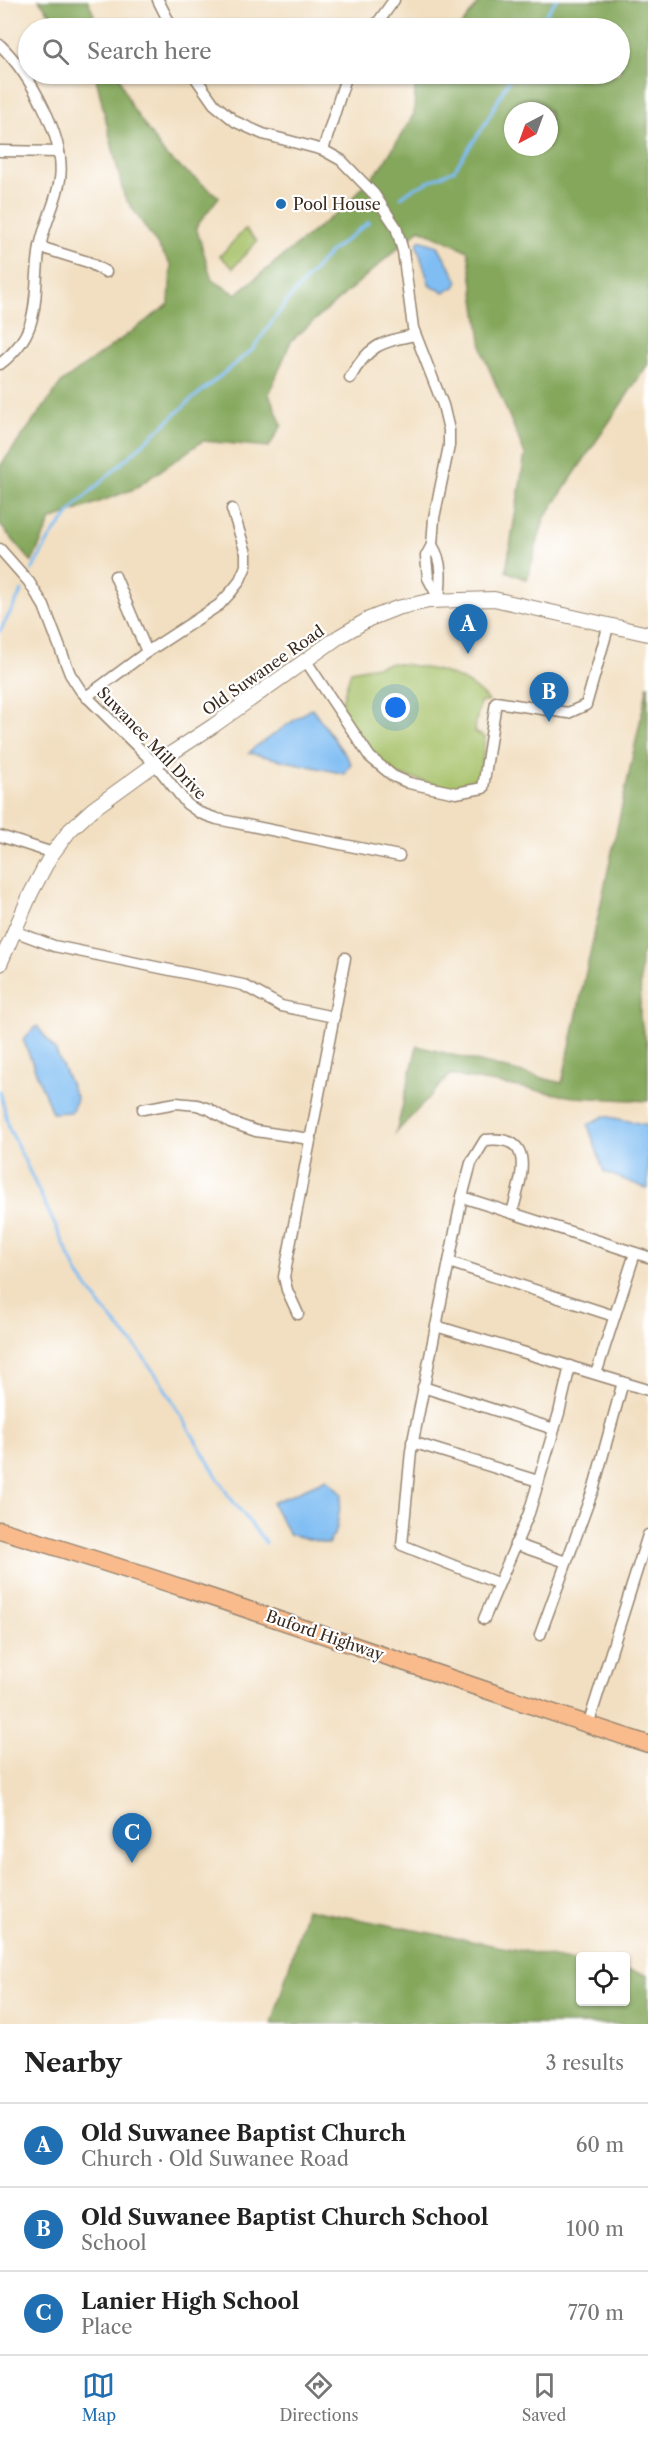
<!DOCTYPE html>
<meta charset="utf-8">
<style>
:root{--surface:#fff;--page:#f6f6f6;--text:#222;--muted:#767676;--line:#e0e0e0;--accent:#1f6fb2}
body{margin:0;font-family:"Libre Caslon Text",serif;background:var(--page);color:var(--text)}
.controls{position:absolute;right:18px;bottom:18px;display:grid;overflow:hidden;border-radius:6px;box-shadow:0 2px 4px #0004}
.controls button{width:54px;height:54px;display:grid;place-items:center;padding:0;border:0;border-bottom:2px solid var(--line);background:var(--surface);color:var(--text);font:30px sans-serif}
.compass{position:absolute;left:504px;top:102px;width:54px;height:54px;border-radius:50%;background:var(--surface);box-shadow:0 2px 4px #0004;rotate:221deg}
.you{position:absolute;left:396px;top:708px;width:21px;height:21px;margin:-15px;border:4px solid #fff;border-radius:50%;background:#1a73e8;box-shadow:0 0 0 9px #1a73e833}
.badge{display:grid;place-items:center;width:39px;height:39px;border-radius:50%;background:var(--accent);color:#fff;font-size:20px;font-weight:700}
.pin{position:absolute;translate:-50% -50px;filter:drop-shadow(0 2px 3px #0008)}
.pin::after{content:'';position:absolute;top:32px;width:21px;height:18px;background:inherit;clip-path:polygon(0 0,100% 0,50% 100%)}
.list{margin:0;padding:0;list-style:none}
h2{display:flex;justify-content:space-between;align-items:center;height:78px;margin:0;padding:0 24px;font-size:26px}
h2 small{font-size:20px;font-weight:400;color:var(--muted)}
.list li{display:grid;grid-template-columns:39px 1fr auto;gap:18px;align-items:center;box-sizing:border-box;height:84px;padding:0 24px;border-top:2px solid var(--line)}
.list b{display:block;font-size:22px;white-space:nowrap}
.list p{margin:0;font-size:20px;white-space:nowrap;color:var(--muted)}
.list em{font-size:20px;font-style:normal;color:var(--muted)}
.icon{flex:none;width:33px;height:33px;fill:none;stroke:currentColor;stroke-width:2;stroke-linecap:round;stroke-linejoin:round}
.map{position:relative;flex:none;width:648px;height:2024px;overflow:hidden}
.search{position:absolute;background:var(--surface);box-shadow:0 2px 4px #0004;left:18px;right:18px;top:18px;height:66px;display:flex;align-items:center;gap:15px;box-sizing:border-box;padding:0 21px;border-radius:33px;color:var(--muted);font-size:22px}
.sheet{height:330px;background:var(--surface)}
nav{display:flex;justify-content:space-around;align-items:center;box-sizing:border-box;height:84px;border-top:2px solid var(--line);background:var(--surface);font-size:16px;color:var(--muted)}
nav a{display:grid;justify-items:center;gap:3px}
nav .on{color:var(--accent)}
.map>svg:first-child{display:block}
.green{fill:#a6c167;stroke:#707642;stroke-width:1.5}
.forest{fill:#84a75c;stroke:#60683d;stroke-width:1.5;fill-rule:evenodd}
.water{fill:#7fbdf3;stroke:#5d7488;stroke-width:1.5}
.lines{fill:none;stroke-linecap:round;stroke-linejoin:round}
.stream{stroke:#7fbdf3;stroke-width:3}
.minor-casing{stroke:#968470;stroke-width:13}
.tertiary-casing{stroke:#968470;stroke-width:16}
.primary-casing{stroke:#968470;stroke-width:19}
.minor{stroke:#fff;stroke-width:10}
.tertiary{stroke:#fff;stroke-width:14}
.primary{stroke:#fabb8c;stroke-width:16}
.poi-dot{fill:#1f6fb2;stroke:#fff;stroke-width:2}
.labels{text-anchor:middle;stroke-width:4.5;stroke-linejoin:round;paint-order:stroke}
.poi-label{font-size:16px;fill:#3b2a1e;stroke:#fff;text-anchor:start}
.street-label{font-size:16px;fill:#3b2a1e;stroke:#fff}
</style>
<div class="map">
<svg width="648" height="2024" viewBox="0 0 648 2024">
<rect width="100%" height="100%" fill="#fff"/>
<filter id="ink" filterUnits="userSpaceOnUse"><feTurbulence type="fractalNoise" baseFrequency=".0167" numOctaves="2"/><feDisplacementMap in="SourceGraphic" scale="12" xChannelSelector="R" yChannelSelector="G"/><feConvolveMatrix kernelMatrix="1 2 1 2 8 2 1 2 1" color-interpolation-filters="sRGB"/></filter>
<filter id="wash" filterUnits="userSpaceOnUse"><feTurbulence type="fractalNoise" baseFrequency=".008" numOctaves="4" result="noise"/><feDisplacementMap in="SourceGraphic" scale="24" xChannelSelector="R" yChannelSelector="G"/><feGaussianBlur stdDeviation="1.35" result="paint"/><feColorMatrix in="noise" values="0 0 0 0 0 0 0 0 0 0 0 0 0 0 0 0 0 1.4 0 .05"/><feComposite in="paint" operator="in"/></filter>
<g filter="url(#wash)">
<rect width="100%" height="100%" fill="#f2dfc1"/>
<!-- green -->
<g class="green">
<path d="M 245,229 L 257,241 L 233,268 L 220,256 Z"/>
<path d="M 392,663 C 427,667 465,672 489,702 L 480,702 L 474,732 L 485,737 L 480,783 L 478,786 L 454,789 L 399,775 L 375,759 L 340,708 L 351,671 Z"/>
</g>
<!-- forest -->
<g class="forest">
<path d="M 39,0 L 88,0 L 99,28 L 61,28 Z"/>
<path d="M 481,0 L 648,0 L 648,364 L 544,519 L 527,580 L 506,571 L 525,454 L 483,354 L 468,251 L 420,229 L 291,341 L 269,394 L 282,425 L 269,447 L 203,441 L 134,489 L 51,520 L 32,562 L 0,525 L 0,466 L 62,382 L 169,304 L 171,265 L 124,196 L 95,74 L 118,74 L 131,106 L 166,156 L 219,197 L 196,227 L 212,280 L 236,294 L 347,204 L 382,166 L 414,114 L 415,87 L 425,74 L 620,74 L 620,28 L 459,28 ZM 513,111 L 549,111 L 549,147 L 513,147 Z"/>
<path d="M 648,685 L 648,942 L 641,957 L 640,1017 L 648,1049 L 648,1101 L 573,1097 L 450,1075 L 396,1133 L 417,1046 L 562,1083 Z"/>
<path d="M 306,1909 L 580,1962 L 580,2002 L 626,2002 L 626,1970 L 648,1975 L 648,2024 L 272,2024 Z"/>
</g>
<!-- water -->
<g class="water">
<path d="M 419,240 L 438,246 L 458,281 L 455,287 L 444,292 L 430,286 L 417,246 Z"/>
<path d="M 312,708 L 351,763 L 345,774 L 249,753 L 255,747 Z"/>
<path d="M 37,1026 L 55,1050 L 77,1099 L 71,1112 L 52,1113 L 23,1039 Z"/>
<path d="M 604,1116 L 648,1125 L 648,1189 L 604,1172 L 588,1125 Z"/>
<path d="M 327,1479 L 342,1494 L 336,1531 L 328,1544 L 289,1534 L 272,1503 Z"/>
</g>
<g class="lines">
<!-- stream -->
<g class="stream">
<path d="M 536,28 L 556,0"/>
<path d="M 401,197 L 409,191 L 454,170 L 484,126 L 512,74"/>
<path d="M 32,570 L 50,538 L 76,505 L 191,400 L 252,350 L 285,304 L 329,253 L 369,222"/>
<path d="M 0,631 L 22,591"/>
<path d="M 0,1091 L 9,1128 L 79,1276 L 104,1310 L 137,1348 L 160,1380 L 228,1495 L 266,1543"/>
</g>
</g>
</g>
<g filter="url(#ink)">
<g class="lines">
<!-- minor casing -->
<g class="minor-casing">
<g id="minor">
<path d="M 158,0 L 172,28"/>
<path d="M 374,28 L 394,0"/>
<path d="M 0,45 C 29,73 66,137 60,179 C 56,205 42,227 39,253 C 33,299 42,332 0,364"/>
<path d="M 193,74 L 214,104 L 236,122 L 263,134 L 323,150 L 341,160 L 374,194 L 396,227 L 403,251 L 413,328 L 443,405 L 449,430 L 449,446 L 434,518 L 432,545 L 426,556 L 428,578 L 439,599"/>
<path d="M 323,150 L 347,74"/>
<path d="M 0,151 L 59,152"/>
<path d="M 40,247 L 88,262 L 106,272"/>
<path d="M 350,378 C 367,347 381,341 415,335"/>
<path d="M 432,545 C 443,562 441,580 439,599"/>
<path d="M 0,549 L 29,582 L 44,606 L 70,674 L 81,691 L 155,764 L 187,804 L 200,813 L 217,819 L 399,856"/>
<path d="M 115,576 L 147,652"/>
<path d="M 306,661 L 370,757 L 393,776 L 409,783 L 456,793 L 483,788 L 496,702 L 568,713 L 586,705 L 609,624"/>
<path d="M 86,697 L 147,652 L 219,605 L 231,592 L 239,582 L 246,566 L 246,553 L 232,509"/>
<path d="M 0,836 L 53,853"/>
<path d="M 14,931 L 54,946 L 243,985 L 281,1006 L 334,1017"/>
<path d="M 143,1109 L 176,1103 L 197,1105 L 209,1109 L 230,1122 L 256,1131 L 310,1139"/>
<path d="M 462,1197 L 411,1451 L 402,1545 L 497,1583"/>
<path d="M 512,1213 C 520,1180 539,1134 485,1140 L 471,1163 L 462,1197 L 648,1257"/>
<path d="M 449,1262 L 614,1316"/>
<path d="M 298,1314 L 287,1290 L 284,1277 L 345,958"/>
<path d="M 436,1326 L 648,1390"/>
<path d="M 596,1374 L 635,1253"/>
<path d="M 423,1387 L 554,1429"/>
<path d="M 412,1442 L 538,1481"/>
<path d="M 515,1544 L 566,1562"/>
<path d="M 484,1619 L 529,1513 L 559,1413 L 570,1366"/>
<path d="M 540,1635 L 594,1487 L 623,1382"/>
<path d="M 588,1725 L 648,1535"/>
</g>
</g>
<!-- tertiary casing -->
<g class="tertiary-casing">
<path id="tertiary" d="M 0,964 L 31,893 L 50,857 L 70,830 L 93,809 L 155,764 L 213,726 L 340,636 L 369,619 L 397,608 L 429,601 L 494,599 L 648,634"/>
</g>
<!-- primary casing -->
<g class="primary-casing">
<path id="primary" d="M 0,1530 C 218,1596 432,1674 648,1744"/>
</g>
<!-- minor -->
<use href="#minor" class="minor"/>
<!-- tertiary -->
<use href="#tertiary" class="tertiary"/>
<!-- primary -->
<use href="#primary" class="primary"/>
</g>
</g>
<!-- markers -->
<circle class="poi-dot" cx="281" cy="204" r="6"/>
<g class="labels">
<!-- poi labels -->
<g class="poi-label">
<text x="293" y="210">Pool House</text>
</g>
<!-- street labels -->
<g class="street-label">
<text transform="translate(263 670) rotate(-35)" y="6">Old Suwanee Road</text>
<text transform="translate(152 743) rotate(46)" y="6">Suwanee Mill Drive</text>
<text transform="translate(325 1635) rotate(19)" y="6">Buford Highway</text>
</g>
</g>
</svg>
<div class="controls">
<button><svg class="icon" aria-label="locate" viewBox="0 0 24 24"><circle cx="12" cy="12" r="6"/><path d="M12 2v4M12 18v4M2 12h4M18 12h4"/></svg></button>
</div>
<svg class="compass" viewBox="-18 -18 36 36"><path d="M0-13l5 13h-10z" fill="#e53935"/><path d="M0 13l5-13h-10z" fill="#767676"/></svg>
<div class="you"></div>
<div class="pin badge" style="left:468px;top:654px">A</div>
<div class="pin badge" style="left:549px;top:722px">B</div>
<div class="pin badge" style="left:132px;top:1863px">C</div>
<div class="search"><svg class="icon" aria-label="search" viewBox="0 0 24 24"><circle cx="10" cy="10" r="6"/><path d="M15 15l6 6"/></svg>Search here</div>
</div>
<section class="sheet">
<h2>Nearby<small>3 results</small></h2>
<ul class="list">
<li><span class="badge">A</span><div><b>Old Suwanee Baptist Church</b><p>Church · Old Suwanee Road</p></div><em>60 m</em></li>
<li><span class="badge">B</span><div><b>Old Suwanee Baptist Church School</b><p>School</p></div><em>100 m</em></li>
<li><span class="badge">C</span><div><b>Lanier High School</b><p>Place</p></div><em>770 m</em></li>
</ul>
</section>
<nav>
<a class="on"><svg class="icon" aria-label="map" viewBox="0 0 24 24"><path d="M3 6l6-2 6 2 6-2v14l-6 2-6-2-6 2zM9 4v14M15 6v14"/></svg>Map</a>
<a><svg class="icon" aria-label="directions" viewBox="0 0 24 24"><path d="M12 3l9 9-9 9-9-9zM9 14v-3h6M13 9l2 2-2 2"/></svg>Directions</a>
<a><svg class="icon" aria-label="saved" viewBox="0 0 24 24"><path d="M7 4h10v16l-5-4-5 4z"/></svg>Saved</a>
</nav>
